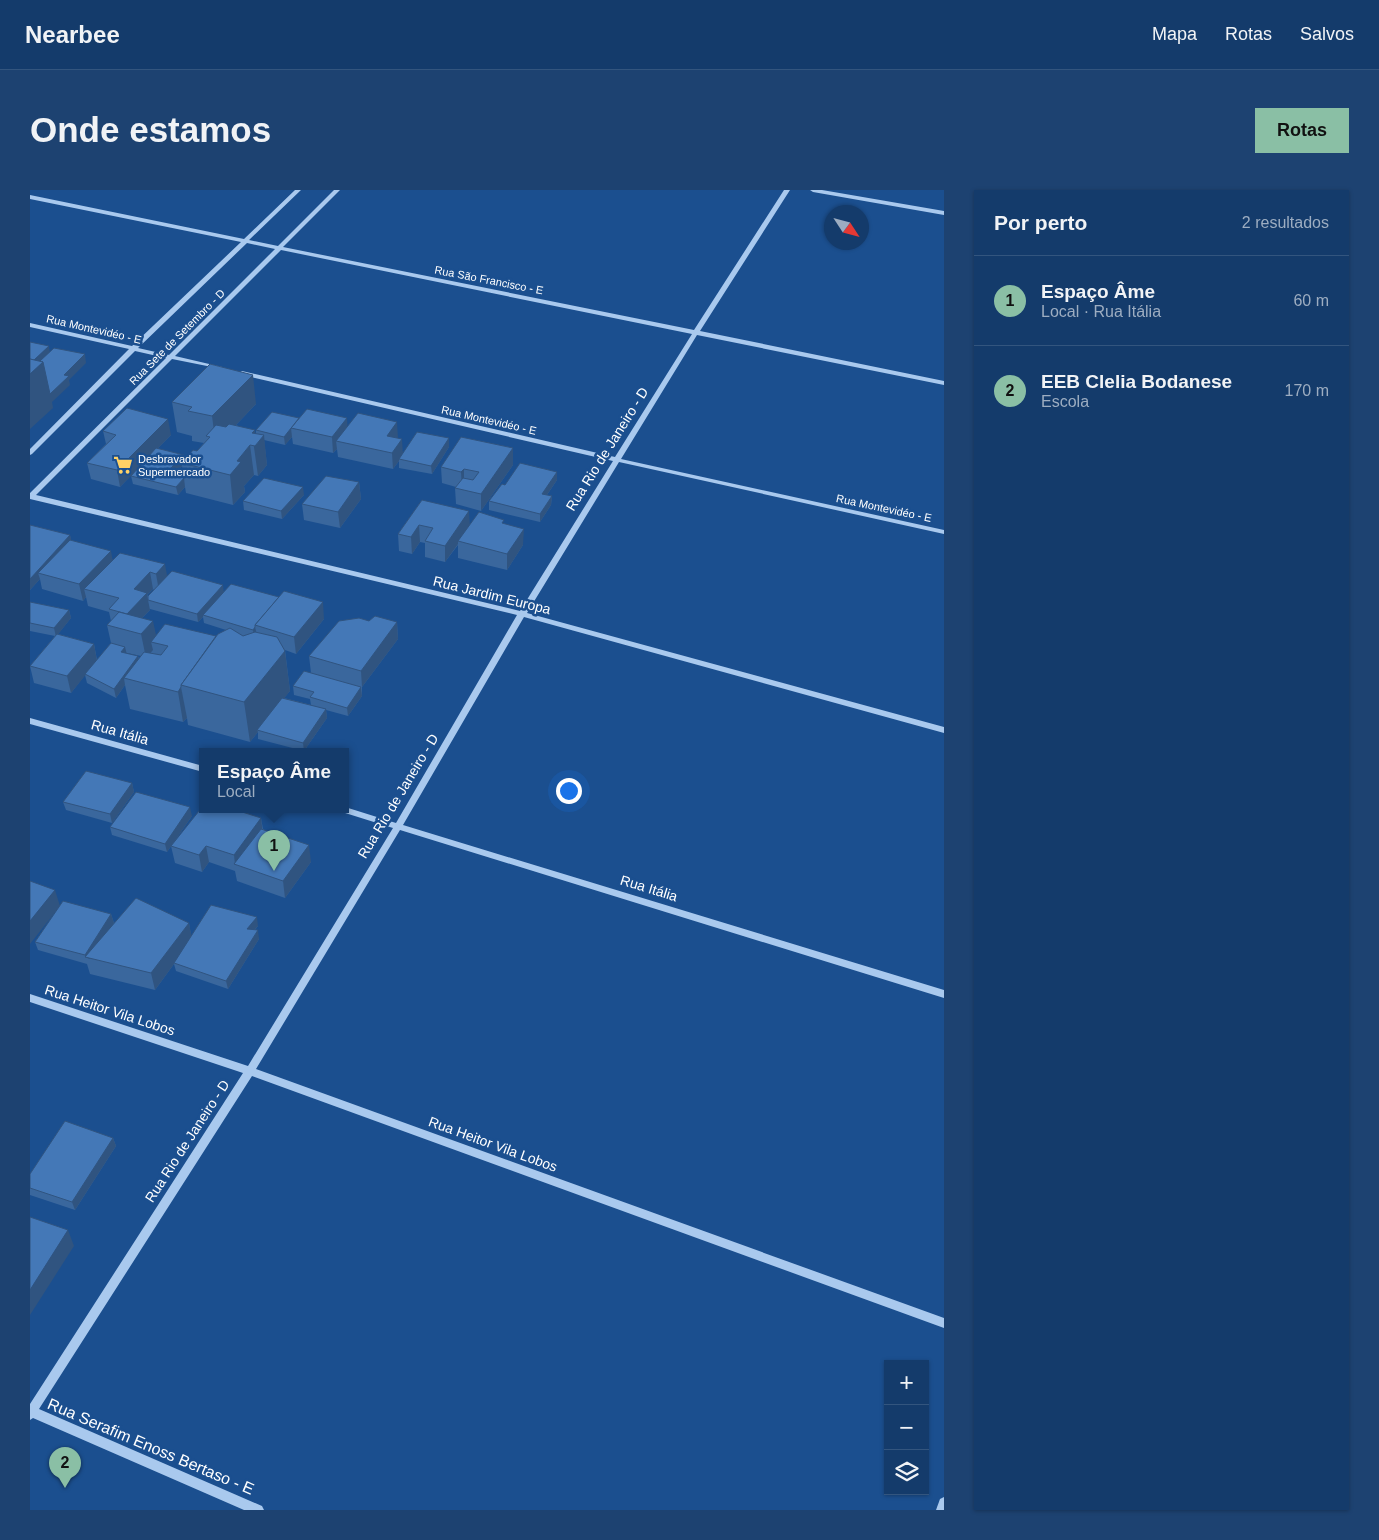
<!DOCTYPE html>
<html lang="pt">
<meta charset="utf-8">
<style>
:root{--surface:#143b6b;--page:#1d4271;--text:#f1f3f6;--muted:#9dadc1;--line:#33557e;--accent:#8abfa5}
body{margin:0;font-family:Arial,sans-serif;background:var(--page);color:var(--text)}
.controls{position:absolute;right:15px;bottom:15px;display:grid;overflow:hidden;border-radius:0px;box-shadow:0 1px 4px #0004}
.controls button{width:45px;height:45px;display:grid;place-items:center;padding:0;border:0;border-bottom:1px solid var(--line);background:var(--surface);color:var(--text);font:25px sans-serif}
.compass{position:absolute;left:794px;top:15px;width:45px;height:45px;border-radius:50%;background:var(--surface);box-shadow:0 1px 4px #0004;rotate:126deg}
.you{position:absolute;left:538px;top:600px;width:18px;height:18px;margin:-12px;border:4px solid #fff;border-radius:50%;background:#1a73e8;box-shadow:0 0 0 8px #1a73e833}
.badge{display:grid;place-items:center;width:32px;height:32px;border-radius:50%;background:var(--accent);color:#111;font-size:16px;font-weight:700}
.pin{position:absolute;translate:-50% -41px;filter:drop-shadow(0 1px 2px #0008)}
.pin::after{content:'';position:absolute;top:26px;width:18px;height:15px;background:inherit;clip-path:polygon(0 0,100% 0,50% 100%)}
.popup{position:absolute;left:169px;top:558px;width:150px;height:65px;box-sizing:border-box;display:grid;place-content:center;border-radius:0px;background:var(--surface);filter:drop-shadow(0 1px 4px #0005);font-size:16px;white-space:nowrap;color:var(--muted)}
.popup b{font-size:19px;color:var(--text)}
.popup::after{content:'';position:absolute;left:50%;top:100%;margin-left:-10px;border:10px solid transparent;border-top-color:var(--surface)}
.list{margin:0;padding:0;list-style:none}
h2{display:flex;justify-content:space-between;align-items:center;height:65px;margin:0;padding:0 20px;font-size:21px}
h2 small{font-size:16px;font-weight:400;color:var(--muted)}
.list li{display:grid;grid-template-columns:32px 1fr auto;gap:15px;align-items:center;box-sizing:border-box;height:90px;padding:0 20px;border-top:1px solid var(--line)}
.list b{display:block;font-size:19px;white-space:nowrap}
.list p{margin:0;font-size:16px;white-space:nowrap;color:var(--muted)}
.list em{font-size:16px;font-style:normal;color:var(--muted)}
.icon{flex:none;width:28px;height:28px;fill:none;stroke:currentColor;stroke-width:2;stroke-linecap:round;stroke-linejoin:round}
.map{position:relative;flex:none;width:914px;height:1320px;overflow:hidden;border-radius:0px}
header{display:flex;align-items:center;gap:30px;box-sizing:border-box;height:70px;padding:0 25px;background:var(--surface);border-bottom:1px solid var(--line)}
header strong{font-size:24px}
nav{display:flex;gap:28px;margin-inline-start:auto;font-size:18px}
.intro{display:flex;align-items:center;justify-content:space-between;box-sizing:border-box;height:120px;padding:0 30px}
h1{margin:0;font-size:35px}
.button{padding:12px 22px;border-radius:0px;background:var(--accent);color:#111;font-size:18px;font-weight:700}
main{display:flex;gap:30px;padding:0 30px}
aside{flex:1;background:var(--surface);border-radius:0px;box-shadow:0 1px 4px #0004}
.map>svg:first-child{display:block}
.lines{fill:none;stroke-linecap:round;stroke-linejoin:round}
.minor{fill:#a9c9ee;fill-rule:evenodd}
.wall{fill:#3a679d;fill-rule:evenodd}
.shaded-wall{fill:#305480}
.building{fill:#4478b7;stroke:#305480}
.labels{text-anchor:middle;stroke-width:5;stroke-linejoin:round;paint-order:stroke}
.far-street-label{font-size:11px;fill:#fff;stroke:#1b4f8f}
.far-poi-label{font-size:11px;fill:#fff;stroke:#1b4f8f;text-anchor:start}
.street-label{font-size:14px;fill:#fff;stroke:#1b4f8f}
.near-street-label{font-size:16px;fill:#fff;stroke:#1b4f8f}
</style>
<header>
<strong>Nearbee</strong>
<nav><a>Mapa</a><a>Rotas</a><a>Salvos</a></nav>
</header>
<div class="intro"><h1>Onde estamos</h1><a class="button">Rotas</a></div>
<main>
<div class="map">
<svg width="914" height="1320" viewBox="0 0 914 1320">
<rect width="100%" height="100%" fill="#1b4f8f"/>
<g class="lines">
<!-- minor -->
<g class="minor">
<path d="M 265,0 L 271,0 L 219,50 L 248,56 L 304,0 L 310,0 L 253,57 L 664,140 L 754,0 L 760,0 L 670,141 L 914,191 L 914,195 L 667,145 L 591,269 L 914,340 L 914,344 L 589,272 L 497,423 L 914,537 L 914,543 L 494,427 L 373,635 L 914,800 L 914,808 L 370,640 L 226,879 L 914,1128 L 914,1138 L 222,886 L 9,1219 L 232,1316 L 234,1320 L 214,1320 L 3,1228 L 0,1230 L 0,1214 L 213,883 L 0,812 L 0,804 L 218,876 L 363,638 L 312,622 L 311,620 L 315,620 L 315,617 L 366,633 L 487,425 L 0,309 L 0,303 L 136,168 L 105,161 L 2,264 L 0,265 L 0,259 L 99,159 L 0,137 L 0,133 L 102,156 L 211,52 L 0,9 L 0,5 L 214,49 ZM 217,53 L 245,59 L 139,165 L 108,158 ZM 251,60 L 662,144 L 585,267 L 212,181 L 209,183 L 212,185 L 583,271 L 490,421 L 6,305 L 142,169 L 192,179 L 192,177 L 145,166 Z"/>
<path d="M 780,0 L 792,0 L 914,21 L 914,25 L 783,2 Z"/>
<path d="M 0,528 L 173,576 L 173,582 L 0,534 Z"/>
<path d="M 914,1307 L 914,1320 L 906,1320 L 910,1309 Z"/>
</g>
</g>
<!-- wall -->
<g class="wall">
<path d="M 142,212 L 226,214 L 206,235 L 226,244 L 226,240 L 269,228 L 318,236 L 368,248 L 373,264 L 419,257 L 402,284 L 369,278 L 369,271 L 363,279 L 308,267 L 307,259 L 303,263 L 263,254 L 262,247 L 255,255 L 234,250 L 237,275 L 228,286 L 224,285 L 214,296 L 215,302 L 203,315 L 156,303 L 155,297 L 148,305 L 103,294 L 101,286 L 109,277 L 90,297 L 61,289 L 57,273 L 76,254 L 73,241 L 141,245 L 127,259 L 154,270 L 167,261 L 174,253 L 162,251 L 162,246 L 147,242 ZM 152,276 L 153,280 L 149,280 Z"/>
<path d="M 483,258 L 483,275 L 451,321 L 426,314 L 425,298 L 426,297 L 412,293 L 411,277 Z"/>
<path d="M 527,282 L 527,290 L 517,305 L 522,306 L 521,315 L 510,332 L 459,320 L 459,311 L 475,295 Z"/>
<path d="M 329,292 L 331,309 L 310,338 L 274,330 L 272,314 Z"/>
<path d="M 274,305 L 252,329 L 214,320 L 213,311 Z"/>
<path d="M 392,310 L 440,335 L 474,333 L 493,355 L 477,380 L 428,368 L 428,355 L 415,372 L 395,367 L 395,353 L 390,352 L 382,364 L 369,361 L 368,344 Z"/>
<path d="M 0,335 L 40,345 L 41,350 L 83,370 L 137,386 L 294,429 L 266,464 L 255,460 L 260,501 L 254,508 L 281,515 L 280,509 L 264,505 L 263,496 L 281,483 L 279,466 L 339,431 L 367,432 L 368,449 L 332,497 L 332,506 L 318,526 L 296,520 L 297,528 L 274,561 L 228,549 L 228,542 L 220,552 L 158,535 L 157,528 L 153,532 L 100,519 L 95,495 L 86,508 L 57,493 L 55,485 L 41,503 L 4,493 L 0,476 L 25,446 L 0,441 L 0,412 L 39,420 L 41,428 L 28,444 L 64,454 L 67,470 L 81,453 L 77,435 L 81,431 L 79,422 L 58,416 L 56,407 L 53,411 L 12,399 L 10,389 L 0,400 ZM 123,399 L 124,400 L 118,406 L 117,405 ZM 120,419 L 168,432 L 173,427 L 174,433 L 196,440 L 186,446 L 126,446 L 112,428 L 120,420 ZM 97,463 L 111,466 L 109,469 L 108,466 L 97,464 Z"/>
<path d="M 102,593 L 104,602 L 82,633 L 36,620 L 33,612 Z"/>
<path d="M 207,620 L 231,628 L 233,639 L 281,672 L 255,708 L 207,691 L 205,681 L 179,672 L 172,682 L 145,673 L 141,656 Z"/>
<path d="M 162,626 L 137,662 L 82,645 L 80,637 Z"/>
<path d="M 30,716 L 81,724 L 84,733 L 80,739 L 159,733 L 161,745 L 228,736 L 225,740 L 229,749 L 198,799 L 146,781 L 144,774 L 125,800 L 60,784 L 57,774 L 8,760 L 5,752 L 27,720 L 0,754 Z"/>
<path d="M 83,948 L 86,956 L 45,1020 L 0,1005 L 0,984 Z"/>
</g>
<!-- shaded-wall -->
<g class="shaded-wall">
<path d="M 19,156 L 20,164 L 0,184 L 0,174 Z"/>
<path d="M 55,164 L 56,173 L 39,190 L 40,195 L 22,212 L 23,218 L 0,239 L 0,184 L 13,172 L 34,185 Z"/>
<path d="M 223,185 L 226,214 L 186,256 L 182,226 Z"/>
<path d="M 317,228 L 318,244 L 306,251 L 307,259 L 303,263 L 302,247 Z"/>
<path d="M 138,229 L 141,245 L 90,297 L 87,280 Z"/>
<path d="M 367,232 L 368,248 L 357,246 Z"/>
<path d="M 261,238 L 262,247 L 255,255 L 254,247 Z"/>
<path d="M 225,240 L 227,254 L 234,245 L 237,275 L 228,286 L 222,243 Z"/>
<path d="M 419,248 L 419,257 L 402,284 L 401,276 Z"/>
<path d="M 372,249 L 373,265 L 369,269 L 369,271 L 363,279 L 362,263 Z"/>
<path d="M 220,255 L 224,285 L 214,296 L 215,302 L 203,315 L 200,285 L 207,271 Z"/>
<path d="M 483,258 L 483,275 L 451,321 L 451,304 Z"/>
<path d="M 154,265 L 155,273 L 152,273 L 152,276 L 142,286 L 141,278 Z"/>
<path d="M 434,279 L 434,295 L 432,298 L 431,282 Z"/>
<path d="M 527,282 L 527,290 L 512,312 L 512,304 Z"/>
<path d="M 154,288 L 155,297 L 148,305 L 146,297 Z"/>
<path d="M 329,292 L 331,309 L 310,338 L 308,322 Z"/>
<path d="M 273,297 L 274,305 L 252,329 L 251,321 Z"/>
<path d="M 522,306 L 521,315 L 510,332 L 510,324 Z"/>
<path d="M 439,321 L 440,337 L 428,351 L 428,354 L 415,372 L 415,356 Z"/>
<path d="M 389,335 L 390,352 L 382,364 L 381,347 Z"/>
<path d="M 494,339 L 493,355 L 477,380 L 477,364 Z"/>
<path d="M 40,345 L 42,353 L 8,383 L 10,389 L 0,400 L 0,389 Z"/>
<path d="M 81,361 L 84,378 L 54,399 L 56,407 L 53,411 L 49,394 Z"/>
<path d="M 135,374 L 138,391 L 129,401 L 126,384 Z"/>
<path d="M 120,382 L 123,399 L 117,405 L 120,420 L 100,440 L 97,424 L 104,399 Z"/>
<path d="M 193,395 L 194,404 L 173,425 L 173,427 L 168,432 L 167,424 Z"/>
<path d="M 293,412 L 294,429 L 266,464 L 264,447 Z"/>
<path d="M 39,420 L 41,428 L 26,447 L 24,438 Z"/>
<path d="M 123,431 L 128,454 L 121,452 L 123,460 L 116,468 L 111,444 Z"/>
<path d="M 367,432 L 368,449 L 332,497 L 331,481 Z"/>
<path d="M 225,437 L 227,445 L 224,448 L 223,440 Z"/>
<path d="M 64,454 L 67,471 L 41,503 L 37,486 Z"/>
<path d="M 95,457 L 97,465 L 91,462 Z"/>
<path d="M 255,461 L 260,501 L 229,540 L 227,540 L 228,542 L 220,552 L 214,512 Z"/>
<path d="M 108,466 L 110,475 L 94,488 L 95,495 L 86,508 L 84,499 Z"/>
<path d="M 151,497 L 157,528 L 153,532 L 148,502 Z"/>
<path d="M 331,497 L 332,506 L 318,526 L 317,518 Z"/>
<path d="M 296,519 L 297,528 L 274,561 L 273,553 Z"/>
<path d="M 102,593 L 104,602 L 82,633 L 80,624 Z"/>
<path d="M 160,617 L 162,626 L 137,662 L 135,654 Z"/>
<path d="M 231,628 L 233,645 L 205,675 L 204,665 Z"/>
<path d="M 279,655 L 281,672 L 255,708 L 253,691 Z"/>
<path d="M 176,656 L 179,672 L 172,682 L 169,665 Z"/>
<path d="M 25,700 L 30,716 L 0,754 L 0,731 Z"/>
<path d="M 81,724 L 84,733 L 60,769 L 55,767 L 55,765 Z"/>
<path d="M 227,727 L 228,736 L 218,747 L 217,739 Z"/>
<path d="M 159,733 L 162,749 L 144,773 L 144,774 L 125,800 L 121,783 Z"/>
<path d="M 228,740 L 229,749 L 198,799 L 196,791 Z"/>
<path d="M 83,948 L 86,956 L 45,1020 L 42,1012 Z"/>
<path d="M 38,1040 L 44,1056 L 0,1125 L 0,1100 Z"/>
</g>
<!-- building -->
<g class="building">
<path d="M 0,152 L 19,156 L 4,170 L 0,169 Z"/>
<path d="M 24,158 L 55,164 L 34,185 L 39,186 L 20,204 L 13,172 L 10,171 Z"/>
<path d="M 0,169 L 13,172 L 0,184 Z"/>
<path d="M 180,174 L 223,185 L 182,226 L 158,221 L 162,217 L 142,212 Z"/>
<path d="M 97,218 L 138,229 L 87,280 L 57,273 L 86,245 L 73,241 Z"/>
<path d="M 277,219 L 317,228 L 302,247 L 261,238 Z"/>
<path d="M 242,222 L 269,228 L 254,247 L 226,240 Z"/>
<path d="M 328,223 L 367,232 L 357,246 L 372,249 L 362,263 L 306,251 Z"/>
<path d="M 199,234 L 225,240 L 222,243 L 234,245 L 225,256 L 220,255 L 207,271 L 211,272 L 200,285 L 152,273 L 163,260 L 167,261 L 180,247 L 176,246 L 186,235 L 196,237 Z"/>
<path d="M 387,242 L 419,248 L 401,276 L 369,269 Z"/>
<path d="M 431,247 L 483,258 L 451,304 L 425,298 L 433,288 L 443,290 L 449,282 L 434,279 L 431,282 L 411,277 Z"/>
<path d="M 126,258 L 154,265 L 141,278 L 153,280 L 154,288 L 146,297 L 101,286 Z"/>
<path d="M 490,273 L 527,282 L 512,304 L 522,306 L 510,324 L 459,311 L 472,294 L 475,295 Z"/>
<path d="M 296,286 L 329,292 L 308,322 L 272,314 Z"/>
<path d="M 234,288 L 273,297 L 251,321 L 213,311 Z"/>
<path d="M 392,310 L 439,321 L 415,356 L 395,351 L 403,338 L 389,335 L 381,347 L 368,344 Z"/>
<path d="M 449,322 L 474,330 L 472,333 L 494,339 L 477,364 L 428,351 Z"/>
<path d="M 0,335 L 40,345 L 0,389 Z"/>
<path d="M 40,350 L 81,361 L 49,394 L 8,383 Z"/>
<path d="M 90,363 L 135,374 L 126,384 L 120,382 L 104,399 L 117,403 L 97,424 L 79,419 L 89,408 L 54,399 Z"/>
<path d="M 142,381 L 193,395 L 167,424 L 118,410 L 118,406 Z"/>
<path d="M 201,394 L 249,407 L 225,435 L 225,437 L 223,440 L 173,425 Z"/>
<path d="M 254,401 L 293,412 L 264,447 L 225,435 Z"/>
<path d="M 0,412 L 39,420 L 24,438 L 0,433 Z"/>
<path d="M 89,422 L 123,431 L 111,444 L 77,435 Z"/>
<path d="M 345,426 L 367,432 L 331,481 L 279,466 L 309,431 L 329,428 L 339,431 Z"/>
<path d="M 135,434 L 186,446 L 151,495 L 151,497 L 148,502 L 94,488 L 114,462 L 131,465 L 138,456 L 121,452 Z"/>
<path d="M 200,438 L 213,446 L 225,442 L 247,447 L 255,461 L 214,512 L 151,495 L 188,444 Z"/>
<path d="M 27,444 L 64,454 L 37,486 L 0,476 Z"/>
<path d="M 81,453 L 95,457 L 91,462 L 108,466 L 84,499 L 55,484 Z"/>
<path d="M 274,481 L 331,497 L 317,518 L 280,507 L 284,502 L 263,496 Z"/>
<path d="M 252,508 L 296,519 L 273,553 L 227,540 Z"/>
<path d="M 56,581 L 102,593 L 80,624 L 33,612 Z"/>
<path d="M 106,602 L 160,617 L 135,654 L 80,637 Z"/>
<path d="M 173,616 L 173,620 L 206,620 L 231,628 L 204,665 L 176,656 L 169,665 L 141,656 Z"/>
<path d="M 231,639 L 279,655 L 253,691 L 204,674 Z"/>
<path d="M 0,691 L 25,700 L 0,731 Z"/>
<path d="M 106,708 L 159,733 L 121,783 L 55,767 Z"/>
<path d="M 33,711 L 81,724 L 55,765 L 5,752 Z"/>
<path d="M 181,715 L 227,727 L 217,739 L 228,740 L 196,791 L 144,773 Z"/>
<path d="M 35,931 L 83,948 L 42,1012 L 0,998 L 0,984 Z"/>
<path d="M 0,1027 L 38,1040 L 0,1100 Z"/>
</g>
<!-- icons -->
<defs>
<g id="supermarket-bare" transform="scale(1.5)"><path d="M-6-5.5h2.5l.6 2H6L4.5 2H-2.5L-4.4-4H-6ZM-1.5 3.2a1.3 1.3 0 1 0 .1 0ZM3 3.2a1.3 1.3 0 1 0 .1 0Z" fill="#ffd166" stroke="#1b4f8f" stroke-width="2.5" paint-order="stroke"/></g>
</defs>
<g fill-rule="evenodd">
<use href="#supermarket-bare" x="93" y="275"/>
</g>
<g class="labels">
<!-- far-street labels -->
<g class="far-street-label">
<text transform="translate(459 90) rotate(11)" y="4">Rua São Francisco - E</text>
<text transform="translate(64 139) rotate(13)" y="4">Rua Montevidéo - E</text>
<text transform="translate(147 147) rotate(-45)" y="4">Rua Sete de Setembro - D</text>
<text transform="translate(459 230) rotate(13)" y="4">Rua Montevidéo - E</text>
<text transform="translate(854 318) rotate(12)" y="4">Rua Montevidéo - E</text>
</g>
<!-- far-poi labels -->
<g class="far-poi-label">
<text x="108" y="273">Desbravador<tspan x="108" dy="13">Supermercado</tspan></text>
</g>
<!-- street labels -->
<g class="street-label">
<text transform="translate(577 259) rotate(-58)" y="5">Rua Rio de Janeiro - D</text>
<text transform="translate(462 405) rotate(14)" y="5">Rua Jardim Europa</text>
<text transform="translate(90 542) rotate(16)" y="5">Rua Itália</text>
<text transform="translate(368 606) rotate(-59)" y="5">Rua Rio de Janeiro - D</text>
<text transform="translate(619 698) rotate(17)" y="5">Rua Itália</text>
<text transform="translate(80 820) rotate(18)" y="5">Rua Heitor Vila Lobos</text>
<text transform="translate(157 951) rotate(-57)" y="5">Rua Rio de Janeiro - D</text>
<text transform="translate(463 954) rotate(20)" y="5">Rua Heitor Vila Lobos</text>
</g>
<!-- near-street labels -->
<g class="near-street-label">
<text transform="translate(121 1256) rotate(23)" y="6">Rua Serafim Enoss Bertaso - E</text>
</g>
</g>
</svg>
<div class="controls">
<button>+</button>
<button>−</button>
<button><svg class="icon" aria-label="layers" viewBox="0 0 24 24"><path d="M12 4l9 5-9 5-9-5zM3 14l9 5 9-5"/></svg></button>
</div>
<svg class="compass" viewBox="-18 -18 36 36"><path d="M0-13l5 13h-10z" fill="#e53935"/><path d="M0 13l5-13h-10z" fill="#9dadc1"/></svg>
<div class="you"></div>
<div class="pin badge" style="left:244px;top:681px">1</div>
<div class="popup"><b>Espaço Âme</b>Local</div>
<div class="pin badge" style="left:35px;top:1298px">2</div>
</div>
<aside>
<h2>Por perto<small>2 resultados</small></h2>
<ul class="list">
<li><span class="badge">1</span><div><b>Espaço Âme</b><p>Local · Rua Itália</p></div><em>60 m</em></li>
<li><span class="badge">2</span><div><b>EEB Clelia Bodanese</b><p>Escola</p></div><em>170 m</em></li>
</ul>
</aside>
</main>
